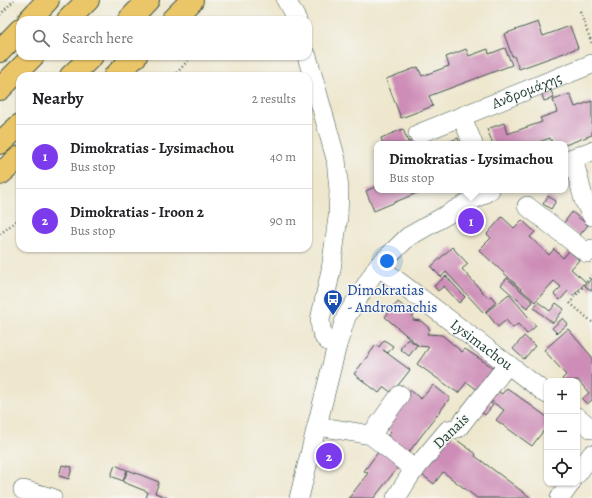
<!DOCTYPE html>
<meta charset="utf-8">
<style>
:root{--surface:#fff;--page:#f6f6f6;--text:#202124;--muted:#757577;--line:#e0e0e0;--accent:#7c3aed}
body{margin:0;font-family:Alegreya,serif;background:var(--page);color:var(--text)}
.controls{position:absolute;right:12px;bottom:12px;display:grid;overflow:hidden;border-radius:8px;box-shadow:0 1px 3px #0004}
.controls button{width:36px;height:36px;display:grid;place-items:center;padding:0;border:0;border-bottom:1px solid var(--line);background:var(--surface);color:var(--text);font:20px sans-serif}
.you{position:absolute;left:387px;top:261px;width:14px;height:14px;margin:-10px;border:3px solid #fff;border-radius:50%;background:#1a73e8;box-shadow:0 0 0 6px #1a73e833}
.badge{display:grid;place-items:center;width:26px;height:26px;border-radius:50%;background:var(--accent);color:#fff;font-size:13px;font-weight:700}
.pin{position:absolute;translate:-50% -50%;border:2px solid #fff;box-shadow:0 1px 4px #0006}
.popup{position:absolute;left:374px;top:141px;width:194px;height:52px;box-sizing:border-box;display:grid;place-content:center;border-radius:8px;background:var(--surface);filter:drop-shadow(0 1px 3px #0005);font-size:13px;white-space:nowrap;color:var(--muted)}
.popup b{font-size:15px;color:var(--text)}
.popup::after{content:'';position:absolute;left:50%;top:100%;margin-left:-8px;border:8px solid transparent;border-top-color:var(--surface)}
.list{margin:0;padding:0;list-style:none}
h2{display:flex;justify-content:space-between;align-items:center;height:52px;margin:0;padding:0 16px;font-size:17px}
h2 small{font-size:13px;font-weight:400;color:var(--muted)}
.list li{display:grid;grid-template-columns:26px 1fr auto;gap:12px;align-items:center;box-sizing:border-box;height:64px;padding:0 16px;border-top:1px solid var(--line)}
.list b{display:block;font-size:15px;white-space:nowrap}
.list p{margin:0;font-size:13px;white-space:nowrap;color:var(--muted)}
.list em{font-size:13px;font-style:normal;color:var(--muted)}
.icon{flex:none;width:22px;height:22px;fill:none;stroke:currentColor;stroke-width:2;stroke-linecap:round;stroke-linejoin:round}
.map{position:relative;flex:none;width:592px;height:498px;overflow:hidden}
.search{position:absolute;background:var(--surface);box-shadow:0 1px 3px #0004;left:16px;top:16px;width:296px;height:44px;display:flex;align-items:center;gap:10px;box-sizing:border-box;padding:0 14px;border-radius:12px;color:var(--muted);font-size:15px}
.panel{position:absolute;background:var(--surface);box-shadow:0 1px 3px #0004;left:16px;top:72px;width:296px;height:180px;border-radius:12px}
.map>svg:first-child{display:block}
.building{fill:#ce8db7}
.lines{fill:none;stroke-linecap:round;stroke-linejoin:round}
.minor-casing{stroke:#3e564b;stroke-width:20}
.highway-casing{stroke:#3e564b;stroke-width:24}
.path{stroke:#3e564b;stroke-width:2.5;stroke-dasharray:1 3;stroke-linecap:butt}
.minor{stroke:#fff;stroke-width:19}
.highway{stroke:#ebc669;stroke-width:22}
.labels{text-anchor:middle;stroke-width:3;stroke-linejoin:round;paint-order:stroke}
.street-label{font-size:15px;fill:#1f3d34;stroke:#f6f6f2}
.transit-label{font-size:15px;fill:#164399;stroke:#f6f6f2;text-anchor:start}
</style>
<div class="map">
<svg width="592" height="498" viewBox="0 0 592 498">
<rect width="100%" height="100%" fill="#f6f6f2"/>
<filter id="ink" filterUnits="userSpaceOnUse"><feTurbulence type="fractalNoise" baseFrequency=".025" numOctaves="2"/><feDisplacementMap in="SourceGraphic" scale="8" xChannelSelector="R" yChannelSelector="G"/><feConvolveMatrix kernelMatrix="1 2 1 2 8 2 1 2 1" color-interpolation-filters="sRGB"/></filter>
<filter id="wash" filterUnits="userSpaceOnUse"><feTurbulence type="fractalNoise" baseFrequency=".012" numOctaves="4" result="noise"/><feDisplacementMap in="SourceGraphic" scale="16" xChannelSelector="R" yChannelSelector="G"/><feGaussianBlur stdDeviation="0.9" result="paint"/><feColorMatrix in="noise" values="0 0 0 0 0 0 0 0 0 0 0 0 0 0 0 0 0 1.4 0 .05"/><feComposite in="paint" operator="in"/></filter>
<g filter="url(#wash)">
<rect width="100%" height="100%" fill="#eee7cd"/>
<g id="blocks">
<!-- building -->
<g class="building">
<path d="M 538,22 L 543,36 L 570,26 L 578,48 L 519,69 L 514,56 L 512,56 L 504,34 Z"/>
<path d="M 505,48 L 512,65 L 429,96 L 433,106 L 401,118 L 386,79 L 418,67 L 422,76 L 449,66 L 446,57 L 466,49 L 469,56 L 488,49 L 489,54 Z"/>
<path d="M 550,88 L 554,98 L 544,101 L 541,91 Z"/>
<path d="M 570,94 L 575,107 L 592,101 L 592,135 L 565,145 L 553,144 L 550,138 L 534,144 L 493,144 L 487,129 L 504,123 L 507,134 L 542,122 L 540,118 L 557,112 L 553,100 Z"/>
<path d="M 403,129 L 408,142 L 417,138 L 419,144 L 383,144 L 381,138 Z"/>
<path d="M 458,138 L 460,144 L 443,144 Z"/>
<path d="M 377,186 L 377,190 L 424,190 L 374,211 L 366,191 Z"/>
<path d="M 548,196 L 556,201 L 551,209 L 543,204 Z"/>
<path d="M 572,212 L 588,225 L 579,236 L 563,224 Z"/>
<path d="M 502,217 L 514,228 L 522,220 L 535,232 L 530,237 L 549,255 L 554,249 L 563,258 L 569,251 L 579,260 L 571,269 L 586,282 L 573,296 L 568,291 L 560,300 L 554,294 L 561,287 L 554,281 L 535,302 L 479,250 L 491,238 L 487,234 Z"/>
<path d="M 452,247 L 468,264 L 462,269 L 488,298 L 491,296 L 496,302 L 484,313 L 446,272 L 441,277 L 431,267 Z"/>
<path d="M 446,276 L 465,297 L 459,303 L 444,286 L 438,291 L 434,286 Z"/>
<path d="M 507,278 L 533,302 L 527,308 L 501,285 Z"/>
<path d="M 592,278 L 592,291 L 585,286 Z"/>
<path d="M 509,294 L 536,326 L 527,334 L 518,324 L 513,328 L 506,320 L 498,327 L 486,312 Z"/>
<path d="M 398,302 L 413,314 L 413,320 L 421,321 L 430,329 L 427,334 L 442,335 L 462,352 L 465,349 L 501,373 L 483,394 L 467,382 L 458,393 L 417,364 L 429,347 L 419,346 L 385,317 Z"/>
<path d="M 538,302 L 550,311 L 556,303 L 564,309 L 553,323 L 534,308 Z"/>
<path d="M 563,318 L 568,324 L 557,333 L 552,328 Z"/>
<path d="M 568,329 L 592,357 L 592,400 L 587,404 L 582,399 L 589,393 L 578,380 L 564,381 L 562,379 L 566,375 L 544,350 Z"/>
<path d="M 524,336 L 535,346 L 524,359 L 513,349 Z"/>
<path d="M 408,339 L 417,345 L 409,356 L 400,349 Z"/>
<path d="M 384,340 L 393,346 L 388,353 L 383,350 L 410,370 L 392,393 L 384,387 L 379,393 L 354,374 L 376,345 L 379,347 Z"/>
<path d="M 433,385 L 450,398 L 406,456 L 385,440 L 391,432 L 382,425 L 410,390 L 421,399 Z"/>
<path d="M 507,388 L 547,417 L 547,426 L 532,446 L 496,420 L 504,410 L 488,399 L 495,389 L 502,394 Z"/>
<path d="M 486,400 L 493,405 L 485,415 L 478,409 Z"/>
<path d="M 450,435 L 476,454 L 475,456 L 531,498 L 477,498 L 443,472 L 434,484 L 421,474 Z"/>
<path d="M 382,447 L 402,462 L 374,498 L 349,498 L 368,473 L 364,471 Z"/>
<path d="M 62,465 L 72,467 L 69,479 L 59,476 Z"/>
<path d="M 115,465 L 127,470 L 123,481 L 111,476 Z"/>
<path d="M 128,470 L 159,482 L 155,493 L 168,498 L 146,498 L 148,492 L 123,482 Z"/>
</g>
</g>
</g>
<g filter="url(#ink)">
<use href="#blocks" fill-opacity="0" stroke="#3e564b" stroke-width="1"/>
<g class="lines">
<!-- minor casing -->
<g class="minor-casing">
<g id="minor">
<path d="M 286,0 L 297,20"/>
<path d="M 307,56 L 336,159 L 339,190 L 338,217 L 331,270 L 320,320 L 321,329 L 324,337 L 328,341 L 337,345"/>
<path d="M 462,117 L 473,144"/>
<path id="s1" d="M 418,134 L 592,64"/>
<path d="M 573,158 L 584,200 L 592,216"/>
<path d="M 565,161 L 592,151"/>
<path d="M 527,206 L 587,253 L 592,249"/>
<path id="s2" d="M 378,266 L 547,394"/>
<path d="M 577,417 L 592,429"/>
<path d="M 317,426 L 371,435 L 415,470"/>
<path d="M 371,435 L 400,395"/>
<path d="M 577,474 L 592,454"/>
<path d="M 23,490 L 52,498"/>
<path d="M 299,498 L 337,345 L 346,317 L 378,266 L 408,237 L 490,190"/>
<path d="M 396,498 L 411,474 L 448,430 L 458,428 L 508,364"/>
<path d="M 560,498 L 571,483"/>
</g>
</g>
<!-- highway casing -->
<g class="highway-casing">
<g id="highway">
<path d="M 29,20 L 48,0"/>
<path d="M 68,20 L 88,0"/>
<path d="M 129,20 L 148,0"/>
<path d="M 172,20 L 192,0"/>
<path d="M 0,51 L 20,30"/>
<path d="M 71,76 L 92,56"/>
<path d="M 115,76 L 136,56"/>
<path d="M 0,89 L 33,56"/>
<path d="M 0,143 L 20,125"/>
<path d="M 0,174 L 20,157"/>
</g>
</g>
<!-- path -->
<g class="path">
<path d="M 580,12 L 592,44"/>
<path d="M 0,15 L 14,0"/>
<path d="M 174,76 L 192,56"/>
<path d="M 0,234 L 20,218"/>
<path d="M 592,322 L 570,303 L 592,275"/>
</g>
<!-- minor -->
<use href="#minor" class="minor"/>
<!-- highway -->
<use href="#highway" class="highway"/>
</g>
</g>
<!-- icons -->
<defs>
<g id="bus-pin" transform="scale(1)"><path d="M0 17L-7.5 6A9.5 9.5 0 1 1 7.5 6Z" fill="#1a4fb4" stroke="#f6f6f2"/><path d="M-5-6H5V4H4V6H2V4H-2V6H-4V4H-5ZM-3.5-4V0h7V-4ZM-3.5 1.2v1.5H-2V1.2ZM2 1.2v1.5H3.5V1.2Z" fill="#fff"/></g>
</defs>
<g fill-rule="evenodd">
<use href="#bus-pin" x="333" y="299"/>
</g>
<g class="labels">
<!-- street labels -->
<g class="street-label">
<text dy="5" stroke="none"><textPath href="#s1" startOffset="117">Ανδρομάχης</textPath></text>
<text dy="5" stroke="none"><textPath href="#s2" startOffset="130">Lysimachou</textPath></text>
<text transform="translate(451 431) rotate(-44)" y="5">Danais</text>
</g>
<!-- transit labels -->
<g class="transit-label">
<text x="347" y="295">Dimokratias<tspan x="347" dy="17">- Andromachis</tspan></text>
</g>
</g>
</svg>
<div class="controls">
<button>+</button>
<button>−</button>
<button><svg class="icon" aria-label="locate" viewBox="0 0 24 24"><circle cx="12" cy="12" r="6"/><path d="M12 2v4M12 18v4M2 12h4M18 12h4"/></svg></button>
</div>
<div class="you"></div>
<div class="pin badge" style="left:471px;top:221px">1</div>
<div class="popup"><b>Dimokratias - Lysimachou</b>Bus stop</div>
<div class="pin badge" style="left:329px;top:456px">2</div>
<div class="search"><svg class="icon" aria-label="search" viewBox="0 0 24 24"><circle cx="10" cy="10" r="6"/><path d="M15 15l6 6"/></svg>Search here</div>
<section class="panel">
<h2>Nearby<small>2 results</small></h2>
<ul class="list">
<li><span class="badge">1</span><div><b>Dimokratias - Lysimachou</b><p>Bus stop</p></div><em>40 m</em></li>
<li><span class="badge">2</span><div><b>Dimokratias - Iroon 2</b><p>Bus stop</p></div><em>90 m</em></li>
</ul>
</section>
</div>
